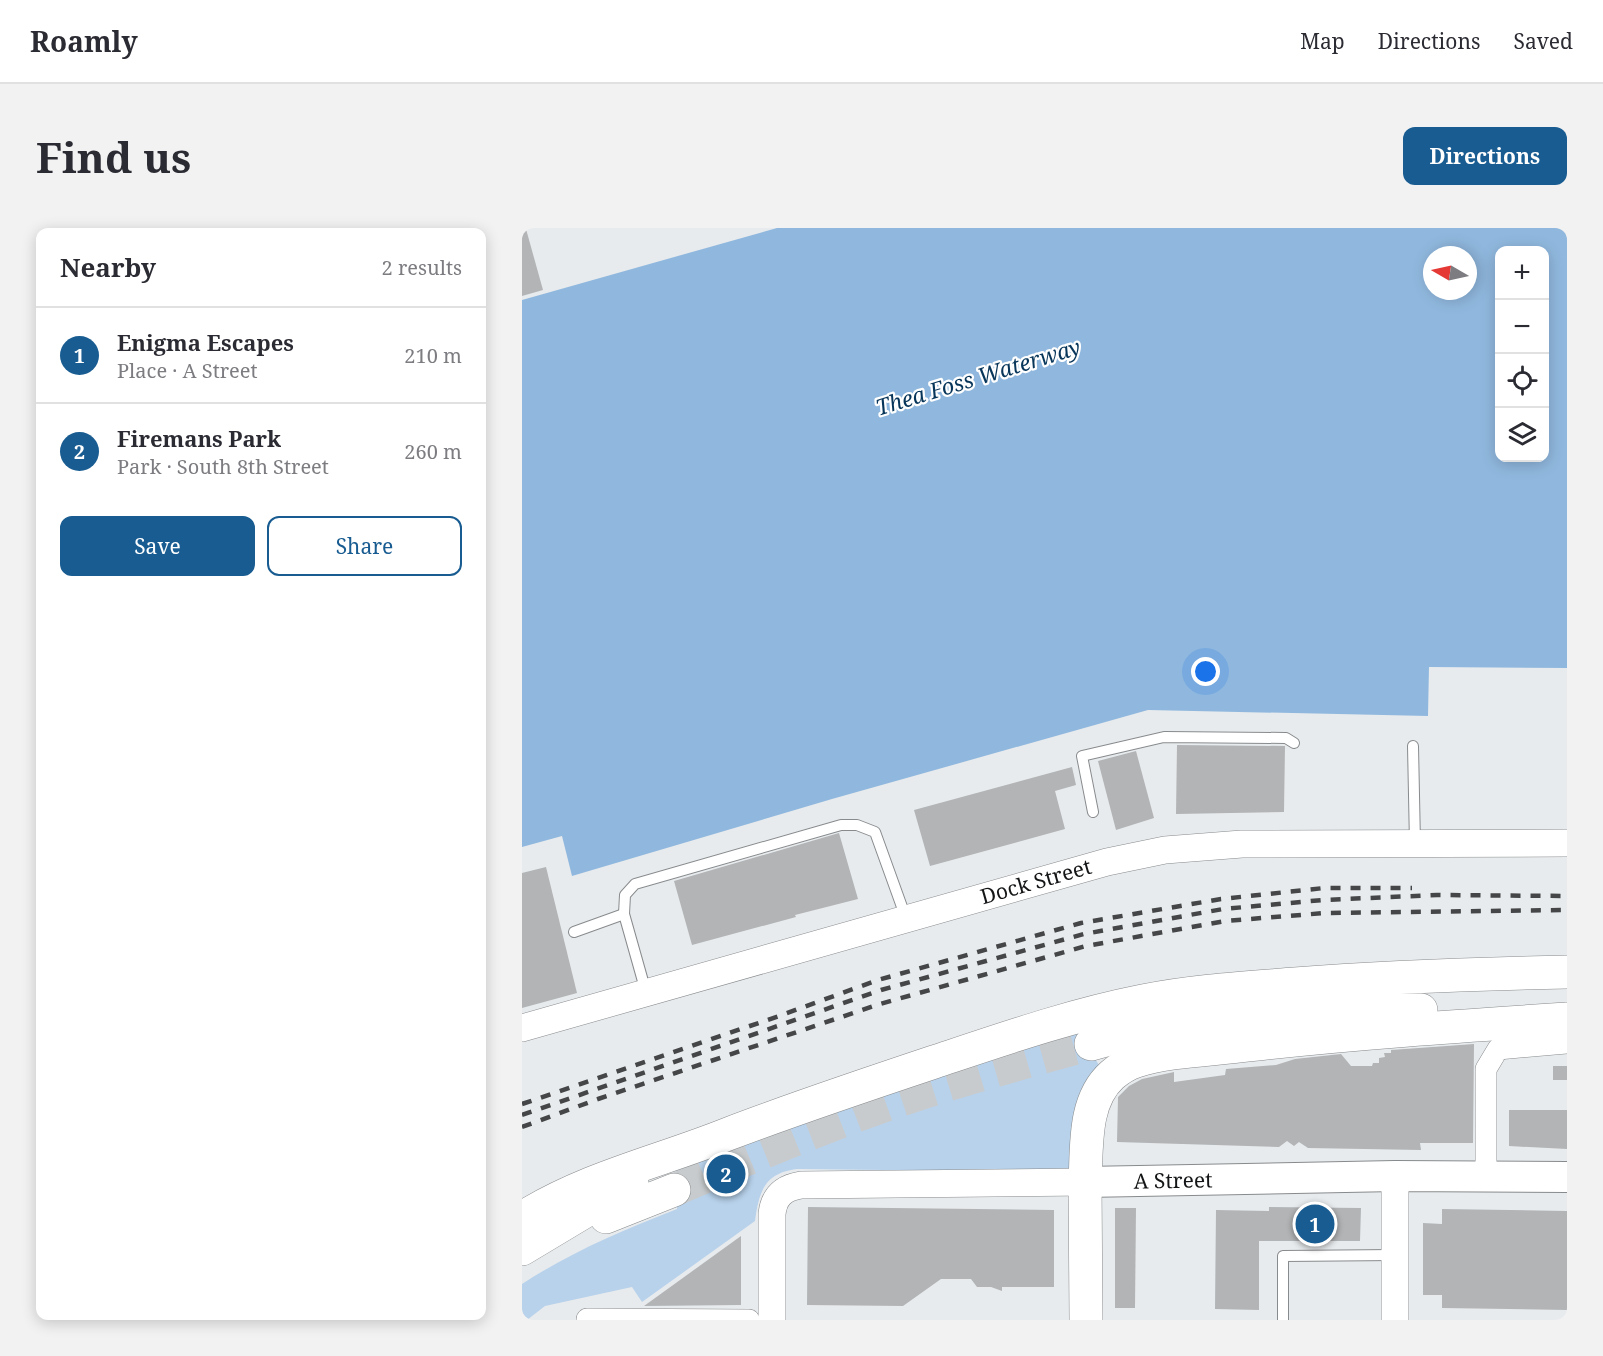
<!DOCTYPE html>
<meta charset="utf-8">
<style>
:root{--surface:#fff;--page:#f2f2f3;--text:#2b2b33;--muted:#7c7c81;--line:#e1e1e2;--accent:#185c91}
body{margin:0;font-family:"Noto Serif",serif;background:var(--page);color:var(--text)}
.controls{position:absolute;right:18px;top:18px;display:grid;overflow:hidden;border-radius:12px;box-shadow:0 3px 15px #0003}
.controls button{width:54px;height:54px;display:grid;place-items:center;padding:0;border:0;border-bottom:2px solid var(--line);background:var(--surface);color:var(--text);font:30px sans-serif}
.compass{position:absolute;left:901px;top:18px;width:54px;height:54px;border-radius:50%;background:var(--surface);box-shadow:0 3px 15px #0003;rotate:279deg}
.you{position:absolute;left:684px;top:444px;width:21px;height:21px;margin:-15px;border:4px solid #fff;border-radius:50%;background:#1a73e8;box-shadow:0 0 0 9px #1a73e833}
.badge{display:grid;place-items:center;width:39px;height:39px;border-radius:50%;background:var(--accent);color:#fff;font-size:20px;font-weight:700}
.pin{position:absolute;translate:-50% -50%;border:3px solid #fff;box-shadow:0 2px 6px #0006}
.list{margin:0;padding:0;list-style:none}
h2{display:flex;justify-content:space-between;align-items:center;height:78px;margin:0;padding:0 24px;font-size:26px}
h2 small{font-size:20px;font-weight:400;color:var(--muted)}
.list li{display:grid;grid-template-columns:39px 1fr auto;gap:18px;align-items:center;box-sizing:border-box;height:96px;padding:0 24px;border-top:2px solid var(--line)}
.list b{display:block;font-size:22px;white-space:nowrap}
.list p{margin:0;font-size:20px;white-space:nowrap;color:var(--muted)}
.list em{font-size:20px;font-style:normal;color:var(--muted)}
.actions{display:flex;gap:12px;padding:18px 24px}
.actions a{flex:1;padding:14px 0;border:2px solid var(--accent);border-radius:12px;text-align:center;font-size:21px;color:var(--accent)}
.actions .main{background:var(--accent);color:#fff}
.icon{flex:none;width:33px;height:33px;fill:none;stroke:currentColor;stroke-width:2;stroke-linecap:round;stroke-linejoin:round}
.map{position:relative;flex:none;width:1045px;height:1092px;overflow:hidden;border-radius:12px}
header{display:flex;align-items:center;gap:36px;box-sizing:border-box;height:84px;padding:0 30px;background:var(--surface);border-bottom:2px solid var(--line)}
header strong{font-size:28px}
nav{display:flex;gap:33px;margin-inline-start:auto;font-size:21px}
.intro{display:flex;align-items:center;justify-content:space-between;box-sizing:border-box;height:144px;padding:0 36px}
h1{margin:0;font-size:42px}
.button{padding:15px 27px;border-radius:12px;background:var(--accent);color:#fff;font-size:21px;font-weight:700}
main{display:flex;gap:36px;padding:0 36px}
aside{flex:1;background:var(--surface);border-radius:12px;box-shadow:0 3px 15px #0003}
.map>svg:first-child{display:block}
.green{fill:#b8d2eb}
.water{fill:#90b8de;fill-rule:evenodd}
.building{fill:#b2b4b6}
.lines{fill:none;stroke-linecap:round;stroke-linejoin:round}
.motorway-tunnel{stroke:#c8cbcd;stroke-width:33;stroke-dasharray:33 16;stroke-linecap:butt}
.service-casing{stroke:#888b8d;stroke-width:12}
.minor-casing{stroke:#888b8d;stroke-width:22}
.tertiary-casing{stroke:#888b8d;stroke-width:28}
.secondary-casing{stroke:#888b8d;stroke-width:32}
.primary-casing{stroke:#888b8d;stroke-width:34}
.motorway-casing{stroke:#888b8d;stroke-width:34}
.service{stroke:#fff;stroke-width:10}
.minor{stroke:#fff;stroke-width:21}
.tertiary{stroke:#fff;stroke-width:27}
.secondary{stroke:#fff;stroke-width:30}
.primary{stroke:#fff;stroke-width:33}
.motorway{stroke:#fff;stroke-width:33}
.rail{stroke:#444647;stroke-width:4.5;stroke-dasharray:10 10;stroke-linecap:butt}
.labels{text-anchor:middle;stroke-width:4.5;stroke-linejoin:round;paint-order:stroke}
.street-label{font-size:21px;fill:#141516;stroke:#fff}
.water-label{font-size:22px;font-style:italic;fill:#07365a;stroke:#fff}
</style>
<header>
<strong>Roamly</strong>
<nav><a>Map</a><a>Directions</a><a>Saved</a></nav>
</header>
<div class="intro"><h1>Find us</h1><a class="button">Directions</a></div>
<main>
<aside>
<h2>Nearby<small>2 results</small></h2>
<ul class="list">
<li><span class="badge">1</span><div><b>Enigma Escapes</b><p>Place · A Street</p></div><em>210 m</em></li>
<li><span class="badge">2</span><div><b>Firemans Park</b><p>Park · South 8th Street</p></div><em>260 m</em></li>
</ul>
<div class="actions"><a class="main">Save</a><a>Share</a></div>
</aside>
<div class="map">
<svg width="1045" height="1092" viewBox="0 0 1045 1092">
<rect width="100%" height="100%" fill="#e8ebed"/>
<!-- green -->
<path class="green" d="M 555,802 L 577,837 L 561,858 L 556,872 L 548,944 L 275,941 C 242,945 237,964 233,993 L 120,1074 L 110,1059 L 23,1078 L 5,1092 L 0,1092 L 0,1056 C 49,1024 101,1002 155,981 L 154,940 L 228,910 Z"/>
<!-- water -->
<path class="water" d="M 255,0 L 1045,0 L 1045,440 L 907,439 L 906,488 L 626,482 L 310,571 L 50,648 L 40,608 L 0,619 L 0,72 ZM 978,22 L 1023,22 L 1023,230 L 978,230 ZM 910,27 L 946,27 L 946,63 L 910,63 Z"/>
<!-- building -->
<g class="building">
<path d="M 4,1 L 21,62 L 0,68 L 0,2 Z"/>
<path d="M 655,517 L 763,518 L 762,584 L 654,586 Z"/>
<path d="M 614,523 L 632,590 L 594,602 L 576,533 Z"/>
<path d="M 550,539 L 554,557 L 533,563 L 543,601 L 408,638 L 392,582 Z"/>
<path d="M 317,605 L 336,671 L 273,687 L 274,689 L 170,717 L 152,653 Z"/>
<path d="M 24,639 L 55,765 L 0,780 L 0,645 Z"/>
<path d="M 952,816 L 951,915 L 898,915 L 899,922 L 786,920 L 777,914 L 772,918 L 765,913 L 757,919 L 595,914 L 596,869 L 607,858 L 620,851 L 652,844 L 652,854 L 703,847 L 704,841 L 754,837 L 773,831 L 819,826 L 829,838 L 850,838 L 851,835 L 857,835 L 857,830 L 863,829 L 862,825 L 869,825 L 869,822 Z"/>
<rect x="1031" y="838" width="14" height="14"/>
<path d="M 987,882 L 1045,882 L 1045,921 L 987,918 Z"/>
<path d="M 286,979 L 532,982 L 532,1059 L 480,1059 L 480,1063 L 469,1059 L 455,1059 L 449,1051 L 419,1051 L 381,1078 L 285,1077 Z"/>
<path d="M 747,979 L 839,980 L 838,1013 L 737,1013 L 737,1082 L 693,1081 L 694,982 L 747,983 Z"/>
<path d="M 593,980 L 614,980 L 613,1080 L 593,1080 Z"/>
<path d="M 920,981 L 1045,983 L 1045,1082 L 920,1080 L 920,1067 L 901,1067 L 901,995 L 920,996 Z"/>
<path d="M 219,1008 L 219,1077 L 122,1078 Z"/>
</g>
<g class="lines">
<!-- motorway-tunnel -->
<path class="motorway-tunnel" d="M 152,962 C 215,935 278,909 342,885 C 416,858 493,837 569,816"/>
<!-- service casing -->
<g class="service-casing">
<g id="service">
<path d="M 891,518 L 893,616"/>
<path d="M 571,584 L 560,528 L 642,509 L 764,510 L 772,515"/>
<path d="M 52,704 L 102,686"/>
<path d="M 124,764 L 102,686 L 103,667 L 113,656 L 319,597 L 335,597 L 353,604 L 384,690"/>
<path d="M 761,1092 L 761,1028 L 873,1027"/>
</g>
</g>
<!-- minor casing -->
<g class="minor-casing">
<g id="minor">
<path d="M 964,949 L 964,841 L 976,821 L 1045,815"/>
<path d="M 65,1091 L 227,1092"/>
</g>
</g>
<!-- tertiary casing -->
<g class="tertiary-casing">
<g id="tertiary">
<path d="M 0,800 L 585,634 L 643,622 L 720,616 L 1045,615"/>
<path d="M 250,1092 L 250,986 C 252,968 261,960 279,957 L 563,954"/>
<path d="M 873,1092 L 873,948"/>
</g>
</g>
<!-- secondary casing -->
<g class="secondary-casing">
<path id="secondary" d="M 563,954 L 873,948 L 1045,949"/>
</g>
<!-- primary casing -->
<g class="primary-casing">
<path id="primary" d="M 563,954 L 564,1092"/>
</g>
<!-- motorway casing -->
<g class="motorway-casing">
<g id="motorway">
<path d="M 569,816 L 598,808 L 661,796 L 766,783 L 899,782"/>
<path d="M 563,954 C 565,919 561,873 590,847 C 597,841 605,836 614,833 C 649,822 690,822 727,817 C 832,805 939,798 1045,791"/>
<path d="M 84,989 L 152,962"/>
<path d="M 0,990 C 66,949 136,934 206,906 C 274,880 343,857 412,834 C 481,811 550,787 621,773 C 671,763 722,760 773,756 C 863,749 954,746 1045,744"/>
<path d="M 0,1021 L 110,955"/>
</g>
</g>
<!-- service -->
<use href="#service" class="service"/>
<!-- minor -->
<use href="#minor" class="minor"/>
<!-- tertiary -->
<use href="#tertiary" class="tertiary"/>
<!-- secondary -->
<use href="#secondary" class="secondary"/>
<!-- primary -->
<use href="#primary" class="primary"/>
<!-- motorway -->
<use href="#motorway" class="motorway"/>
<!-- rail -->
<g class="rail">
<path d="M 0,876 L 257,788 L 356,752 L 559,695 L 699,671 L 802,660 L 890,660"/>
<path d="M 0,887 L 359,762 L 562,706 L 701,681 L 801,672 L 915,667 L 1045,668"/>
<path d="M 0,899 L 76,871 L 358,776 L 564,718 L 703,693 L 803,685 L 1045,682"/>
</g>
</g>
<g class="labels">
<!-- street labels -->
<g class="street-label">
<text transform="translate(514 654) rotate(-16)" y="7">Dock Street</text>
<text transform="translate(651 953) rotate(-1)" y="7">A Street</text>
</g>
<!-- water labels -->
<g class="water-label">
<text transform="translate(456 149) rotate(-17)" y="8">Thea Foss Waterway</text>
</g>
</g>
</svg>
<div class="controls">
<button>+</button>
<button>−</button>
<button><svg class="icon" aria-label="locate" viewBox="0 0 24 24"><circle cx="12" cy="12" r="6"/><path d="M12 2v4M12 18v4M2 12h4M18 12h4"/></svg></button>
<button><svg class="icon" aria-label="layers" viewBox="0 0 24 24"><path d="M12 4l9 5-9 5-9-5zM3 14l9 5 9-5"/></svg></button>
</div>
<svg class="compass" viewBox="-18 -18 36 36"><path d="M0-13l5 13h-10z" fill="#e53935"/><path d="M0 13l5-13h-10z" fill="#7c7c81"/></svg>
<div class="you"></div>
<div class="pin badge" style="left:793px;top:996px">1</div>
<div class="pin badge" style="left:204px;top:946px">2</div>
</div>
</main>
